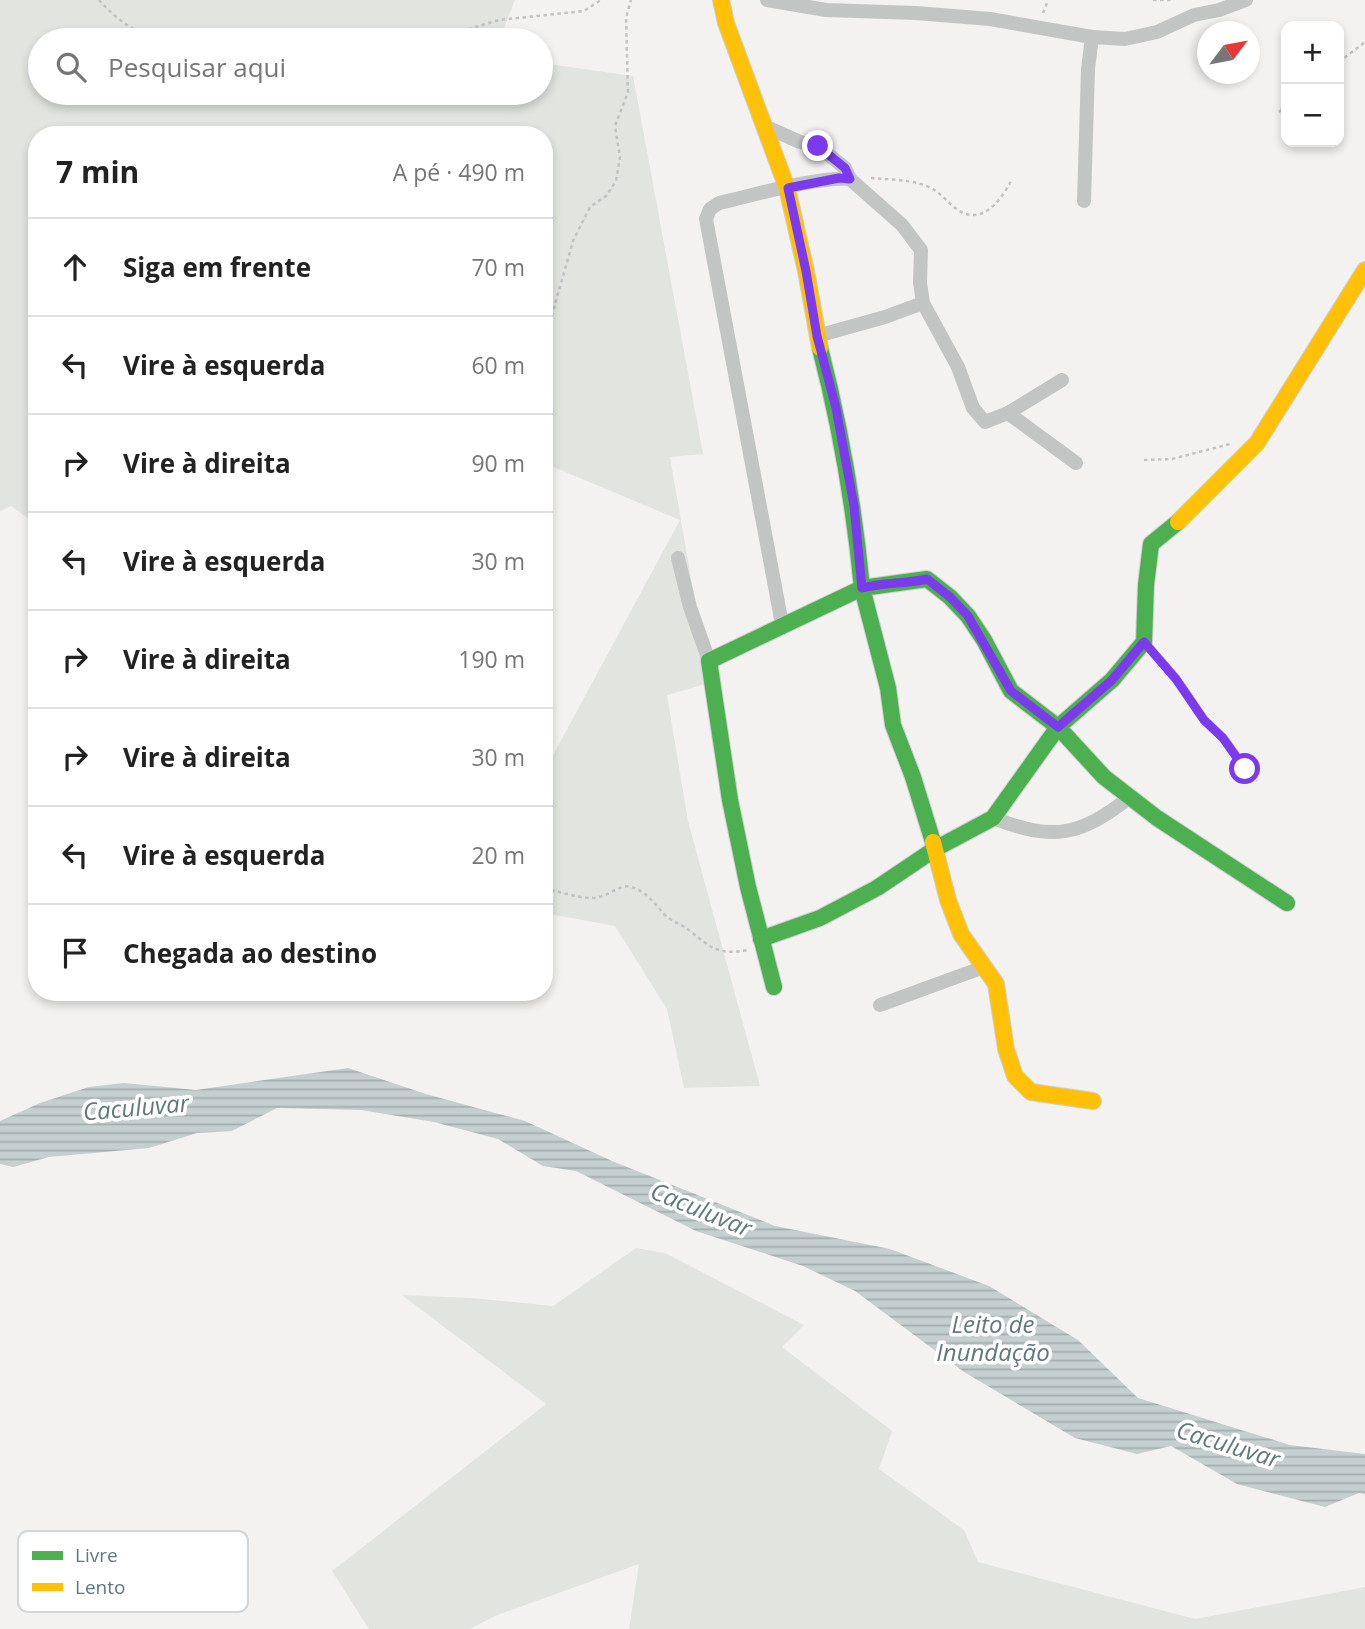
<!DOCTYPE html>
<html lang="pt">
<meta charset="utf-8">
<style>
:root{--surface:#fff;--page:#f6f6f6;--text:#222;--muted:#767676;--line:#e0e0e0}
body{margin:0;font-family:"Open Sans",sans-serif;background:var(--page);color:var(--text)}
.controls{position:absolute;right:21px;top:21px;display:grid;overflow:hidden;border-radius:14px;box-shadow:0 4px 10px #0003}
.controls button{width:63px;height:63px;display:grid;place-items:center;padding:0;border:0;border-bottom:2px solid var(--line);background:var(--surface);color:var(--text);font:35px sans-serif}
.compass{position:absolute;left:1197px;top:21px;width:63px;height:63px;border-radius:50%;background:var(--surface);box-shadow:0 4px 10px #0003;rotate:58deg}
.stop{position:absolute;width:21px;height:21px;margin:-16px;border:5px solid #7c3aed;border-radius:50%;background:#fff}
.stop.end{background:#7c3aed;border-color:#fff;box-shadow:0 2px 7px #0008}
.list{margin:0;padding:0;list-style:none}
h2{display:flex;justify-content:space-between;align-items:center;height:91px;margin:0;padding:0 28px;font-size:30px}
h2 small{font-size:23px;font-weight:400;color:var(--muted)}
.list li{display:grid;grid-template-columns:46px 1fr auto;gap:21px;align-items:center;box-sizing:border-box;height:98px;padding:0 28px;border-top:2px solid var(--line)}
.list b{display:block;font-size:26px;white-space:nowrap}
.list em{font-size:23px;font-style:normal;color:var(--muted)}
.icon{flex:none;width:38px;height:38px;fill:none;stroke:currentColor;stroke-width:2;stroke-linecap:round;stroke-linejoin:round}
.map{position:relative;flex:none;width:1365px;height:1629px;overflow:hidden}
.search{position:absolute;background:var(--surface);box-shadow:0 4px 10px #0003;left:28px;top:28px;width:525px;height:77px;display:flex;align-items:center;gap:18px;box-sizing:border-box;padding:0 24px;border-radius:38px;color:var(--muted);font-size:26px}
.panel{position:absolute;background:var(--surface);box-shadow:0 4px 10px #0003;left:28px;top:126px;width:525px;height:875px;border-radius:28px}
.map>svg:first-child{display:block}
.green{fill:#e2e4df}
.water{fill:url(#water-rules)}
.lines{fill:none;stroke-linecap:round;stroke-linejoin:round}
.fast-casing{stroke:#cecfcf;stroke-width:18}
.slow-casing{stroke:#cecfcf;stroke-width:18}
.path{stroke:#c1c2c3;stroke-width:2.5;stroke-dasharray:3.5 3.5;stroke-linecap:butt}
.street{stroke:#c3c5c5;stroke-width:14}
.fast{stroke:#4caf50;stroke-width:16}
.slow{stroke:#ffc107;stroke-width:16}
.route{stroke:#7c3aed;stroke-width:9}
.labels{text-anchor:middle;stroke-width:7;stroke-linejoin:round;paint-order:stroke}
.water-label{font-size:24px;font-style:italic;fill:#61797c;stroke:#fff}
.key{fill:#fff;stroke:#d1d6d9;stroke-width:2}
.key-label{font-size:19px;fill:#65777f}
</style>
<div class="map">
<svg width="1365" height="1629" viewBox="0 0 1365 1629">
<defs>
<pattern id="water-rules" width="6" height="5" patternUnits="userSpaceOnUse" patternTransform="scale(1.75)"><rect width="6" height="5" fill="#c5cfd0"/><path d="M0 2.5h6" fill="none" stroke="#a4adae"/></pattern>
</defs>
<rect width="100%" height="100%" fill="#f3f2f1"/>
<!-- green -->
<g class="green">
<path d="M 0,0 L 515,0 L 499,40 L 40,40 L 40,93 L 541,93 L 541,63 L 633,76 L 703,454 L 670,457 L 709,683 L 667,695 L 688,821 L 760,1086 L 684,1088 L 667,1009 L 615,926 L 544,913 L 544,772 L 680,520 L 544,463 L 544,135 L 37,135 L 37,525 L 11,506 L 0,511 Z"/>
<path d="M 636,1248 L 665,1253 L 804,1325 L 782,1347 L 892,1431 L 879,1469 L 964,1530 L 978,1562 L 1195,1619 L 1365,1587 L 1365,1629 L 629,1629 L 639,1564 L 495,1616 L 470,1629 L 369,1629 L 332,1571 L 546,1404 L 402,1295 L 471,1298 L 553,1306 Z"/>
</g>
<!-- water -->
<path class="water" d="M 348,1068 L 426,1094 L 525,1121 L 612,1161 L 775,1226 L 890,1249 L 989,1286 L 1078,1340 L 1138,1398 L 1290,1445 L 1365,1454 L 1365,1494 L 1359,1493 L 1325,1507 L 1237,1484 L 1171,1446 L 1137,1454 L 1075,1438 L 964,1372 L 855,1291 L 803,1266 L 696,1231 L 576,1171 L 543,1166 L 498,1139 L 434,1122 L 361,1110 L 277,1108 L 232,1131 L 197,1133 L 149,1148 L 49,1157 L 13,1167 L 0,1164 L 0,1121 L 40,1103 L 89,1087 L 124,1083 L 196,1090 Z"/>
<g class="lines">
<!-- fast casing -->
<g class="fast-casing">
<g id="fast">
<path d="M 1178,522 L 1151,544 L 1146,585 L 1144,642 L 1112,680 L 1058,727 L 1104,777 L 1157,818 L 1287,903"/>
<path d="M 761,939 L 820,918 L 877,888 L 935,849 L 993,818 L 1058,727 L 1011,691 L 984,640 L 968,616 L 950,597 L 927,579 L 862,588 L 888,688 L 893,725 L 913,777 L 933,842"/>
<path d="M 774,987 L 748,887 L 730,800 L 709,661 L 862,588 C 854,505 841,429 820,348"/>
</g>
</g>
<!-- slow casing -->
<g class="slow-casing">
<g id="slow">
<path d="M 721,0 L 726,23 L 787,188 L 806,271 L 820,348"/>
<path d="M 1178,522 L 1257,443 L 1365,270"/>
<path d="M 933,842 L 948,900 L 961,934 L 996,984 L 1006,1049 L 1015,1076 L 1031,1092 L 1093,1101"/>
</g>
</g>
<!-- path -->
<g class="path">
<path d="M 99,0 C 115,18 134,32 157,40"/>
<path d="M 1153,0 L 1173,0"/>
<path d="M 1043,13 L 1048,0"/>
<path d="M 450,40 L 469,29 L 499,20 L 584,11 L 601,0"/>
<path d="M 1339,62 L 1365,42"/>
<path d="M 1279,112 L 1286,106"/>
<path d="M 871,178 C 891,180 913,179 931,188 C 943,194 953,210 966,214 C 988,220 1003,196 1011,181"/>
<path d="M 544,343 L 573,241 L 590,207 L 606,196 L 616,181 L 620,157 L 615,126 L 628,92 L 626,18 L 631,0"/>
<path d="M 1144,460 L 1172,459 L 1230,444"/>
<path d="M 1156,655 L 1176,679 L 1204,720 L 1223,738 L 1245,769 L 1257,781"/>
<path d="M 544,889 C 560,891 576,898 592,898 C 608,898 620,883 631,887 C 646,891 654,903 664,914 C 672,922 682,924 690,931 C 712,949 719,955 748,950"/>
</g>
<!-- street -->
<g class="street">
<path d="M 767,0 L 826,10 L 916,13 L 990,19 L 1092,37 L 1088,69 L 1084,201"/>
<path d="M 1092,37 L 1125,39 L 1157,32 L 1194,15 L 1219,10 L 1246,0"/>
<path d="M 764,126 L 800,142 L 818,146 L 845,168 L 850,179"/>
<path d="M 817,336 L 885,317 L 923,303"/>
<path d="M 1008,413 L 1076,463"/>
<path d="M 678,558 L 690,607 L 709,661"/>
<path d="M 782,624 L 706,219 L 710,209 L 719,203 C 755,195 814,177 850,179 L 902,225 L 921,250 L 920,283 L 923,303 L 958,367 L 973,408 L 985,422 L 1008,413 L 1062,380"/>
<path d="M 993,818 C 1053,841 1079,837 1130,797"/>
<path d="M 880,1005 L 984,967"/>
</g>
<!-- fast -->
<use href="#fast" class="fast"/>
<!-- slow -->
<use href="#slow" class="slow"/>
</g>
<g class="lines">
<!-- route -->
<path class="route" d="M 818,146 L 845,168 L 850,179 L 839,178 L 788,188 L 806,271 L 817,336 L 836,408 L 854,506 L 862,588 C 883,582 905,584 927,579 L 950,597 L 968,616 L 1011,691 L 1058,727 L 1112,680 L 1144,642 L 1176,679 L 1204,720 L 1223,738 L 1245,769"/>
</g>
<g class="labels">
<!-- water labels -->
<g class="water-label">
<text transform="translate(136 1108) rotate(-5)" y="8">Caculuvar</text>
<text transform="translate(701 1210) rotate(22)" y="8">Caculuvar</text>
<text x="993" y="1333">Leito de<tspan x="993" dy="28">Inundação</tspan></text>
<text transform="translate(1228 1445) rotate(17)" y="8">Caculuvar</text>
</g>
</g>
<!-- legend -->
<rect x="18" y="1531" width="230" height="81" rx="10" class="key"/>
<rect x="32" y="1551" width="31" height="9" fill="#4caf50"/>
<rect x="32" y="1583" width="31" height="8" fill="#ffc107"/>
<g class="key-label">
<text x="75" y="1562">Livre</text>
<text x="75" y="1594">Lento</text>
</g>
</svg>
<div class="controls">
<button>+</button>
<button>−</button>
</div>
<svg class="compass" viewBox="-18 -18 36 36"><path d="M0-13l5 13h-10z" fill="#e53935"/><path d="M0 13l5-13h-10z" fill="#767676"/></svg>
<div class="stop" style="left:1245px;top:769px"></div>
<div class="stop end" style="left:818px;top:146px"></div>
<div class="search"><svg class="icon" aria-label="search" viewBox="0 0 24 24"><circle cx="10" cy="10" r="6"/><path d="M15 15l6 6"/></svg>Pesquisar aqui</div>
<section class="panel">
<h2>7 min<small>A pé · 490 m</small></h2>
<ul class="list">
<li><svg class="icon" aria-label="ahead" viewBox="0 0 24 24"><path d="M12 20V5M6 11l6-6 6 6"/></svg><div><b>Siga em frente</b></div><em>70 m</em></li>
<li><svg class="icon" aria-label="left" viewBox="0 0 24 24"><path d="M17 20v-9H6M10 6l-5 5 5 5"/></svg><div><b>Vire à esquerda</b></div><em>60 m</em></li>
<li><svg class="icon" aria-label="right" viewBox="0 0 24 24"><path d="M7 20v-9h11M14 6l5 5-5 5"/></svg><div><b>Vire à direita</b></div><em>90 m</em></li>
<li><svg class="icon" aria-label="left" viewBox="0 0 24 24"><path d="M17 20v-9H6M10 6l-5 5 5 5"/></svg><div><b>Vire à esquerda</b></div><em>30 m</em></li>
<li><svg class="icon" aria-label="right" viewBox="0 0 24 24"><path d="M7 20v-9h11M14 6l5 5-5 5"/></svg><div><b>Vire à direita</b></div><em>190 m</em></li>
<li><svg class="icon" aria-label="right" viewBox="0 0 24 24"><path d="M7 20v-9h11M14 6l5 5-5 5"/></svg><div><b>Vire à direita</b></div><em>30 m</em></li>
<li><svg class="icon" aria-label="left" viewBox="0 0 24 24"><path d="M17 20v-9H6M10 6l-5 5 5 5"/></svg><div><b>Vire à esquerda</b></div><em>20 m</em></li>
<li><svg class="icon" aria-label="arrive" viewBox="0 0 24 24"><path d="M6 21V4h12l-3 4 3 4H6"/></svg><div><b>Chegada ao destino</b></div></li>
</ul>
</section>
</div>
